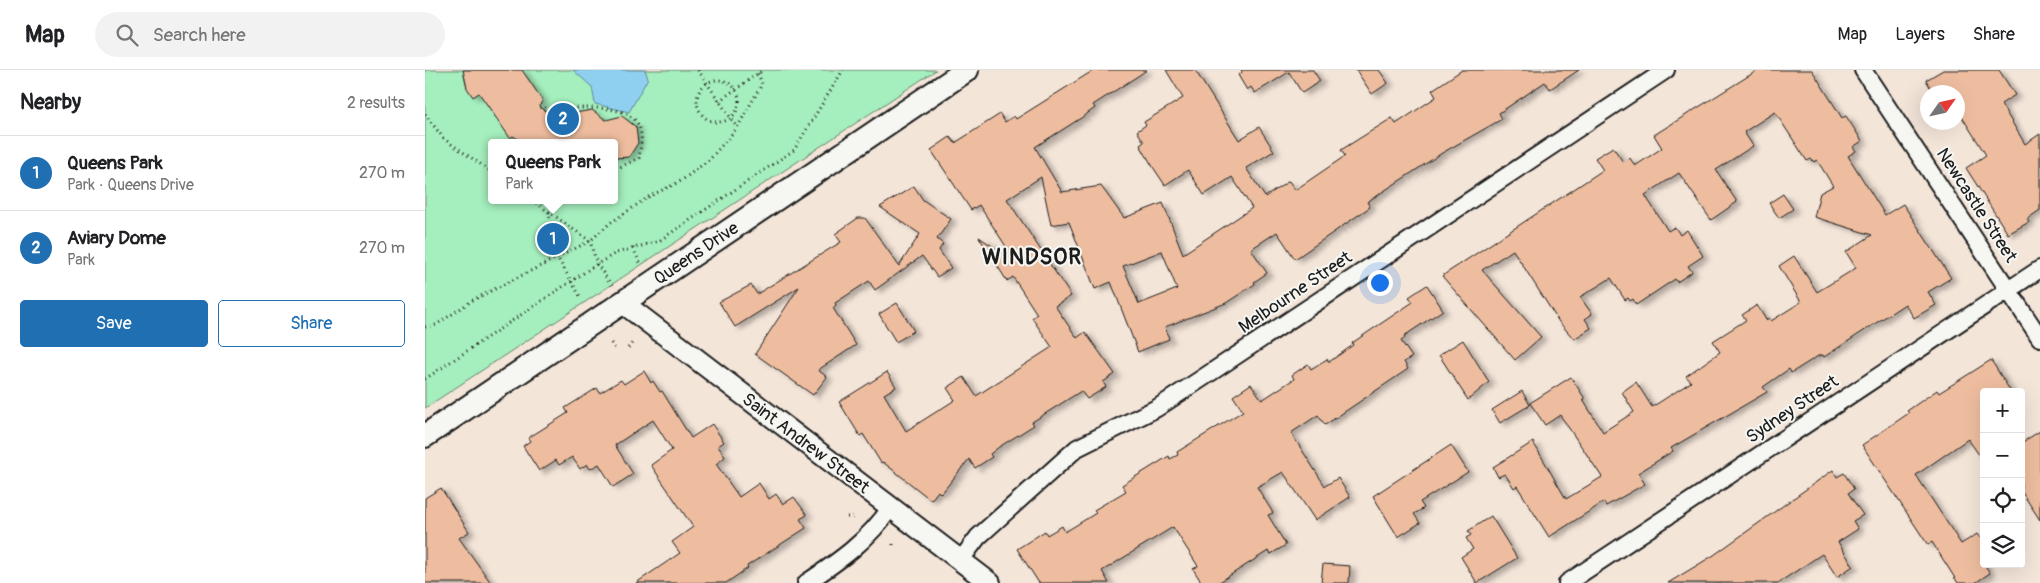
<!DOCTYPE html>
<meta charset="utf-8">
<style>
:root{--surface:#fff;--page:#f2f2f2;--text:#202124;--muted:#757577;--line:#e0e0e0;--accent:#1f6fb2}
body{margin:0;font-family:Pangolin,sans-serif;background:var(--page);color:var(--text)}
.controls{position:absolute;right:15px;bottom:15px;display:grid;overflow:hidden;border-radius:5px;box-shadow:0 5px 20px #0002}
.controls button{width:45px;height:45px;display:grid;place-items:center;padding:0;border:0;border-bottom:1px solid var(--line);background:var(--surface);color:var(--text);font:25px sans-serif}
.compass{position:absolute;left:1495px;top:15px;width:45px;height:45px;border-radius:50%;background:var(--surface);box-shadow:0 5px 20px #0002;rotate:56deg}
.you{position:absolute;left:954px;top:212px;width:18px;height:18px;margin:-12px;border:4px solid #fff;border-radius:50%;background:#1a73e8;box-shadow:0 0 0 8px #1a73e833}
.badge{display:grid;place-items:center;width:32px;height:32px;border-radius:50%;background:var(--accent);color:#fff;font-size:16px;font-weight:700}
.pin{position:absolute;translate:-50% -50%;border:2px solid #fff;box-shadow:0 1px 5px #0006}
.popup{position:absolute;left:63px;top:69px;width:130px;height:65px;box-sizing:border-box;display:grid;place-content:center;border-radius:5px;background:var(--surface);filter:drop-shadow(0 1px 4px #0005);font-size:16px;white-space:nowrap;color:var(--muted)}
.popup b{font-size:19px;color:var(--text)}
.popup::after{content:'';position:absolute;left:50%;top:100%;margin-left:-10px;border:10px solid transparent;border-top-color:var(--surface)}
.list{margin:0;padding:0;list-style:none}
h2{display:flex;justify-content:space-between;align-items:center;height:65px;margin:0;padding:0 20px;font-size:21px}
h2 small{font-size:16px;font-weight:400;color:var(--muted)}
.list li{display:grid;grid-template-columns:32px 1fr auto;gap:15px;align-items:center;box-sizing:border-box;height:75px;padding:0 20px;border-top:1px solid var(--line)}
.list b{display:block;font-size:19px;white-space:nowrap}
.list p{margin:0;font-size:16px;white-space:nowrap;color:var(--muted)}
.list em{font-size:16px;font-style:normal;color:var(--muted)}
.actions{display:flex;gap:10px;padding:15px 20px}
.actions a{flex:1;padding:11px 0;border:1px solid var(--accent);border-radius:5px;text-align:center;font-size:18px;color:var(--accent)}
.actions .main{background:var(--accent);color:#fff}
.icon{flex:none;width:28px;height:28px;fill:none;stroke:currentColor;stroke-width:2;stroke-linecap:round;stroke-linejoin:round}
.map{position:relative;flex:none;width:1615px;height:513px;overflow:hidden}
header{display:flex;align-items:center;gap:30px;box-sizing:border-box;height:70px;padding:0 25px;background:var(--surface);border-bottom:1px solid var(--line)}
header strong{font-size:24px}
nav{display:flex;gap:28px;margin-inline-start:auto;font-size:18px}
.search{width:350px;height:45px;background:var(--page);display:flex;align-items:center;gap:12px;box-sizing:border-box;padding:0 18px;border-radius:28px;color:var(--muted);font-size:19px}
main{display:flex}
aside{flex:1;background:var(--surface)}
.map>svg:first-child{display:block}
.green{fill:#a5eebd;stroke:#60856c;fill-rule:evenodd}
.water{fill:#8fd0f0;stroke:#61889b}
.building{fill:#eebd9f;stroke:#1c1c1c;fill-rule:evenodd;filter:url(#shadow)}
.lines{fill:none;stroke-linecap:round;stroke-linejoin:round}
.minor-casing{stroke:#1c1c1c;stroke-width:20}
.tertiary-casing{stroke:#1c1c1c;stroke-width:24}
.secondary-casing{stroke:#1c1c1c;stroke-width:26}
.path{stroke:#1c1c1c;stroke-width:3;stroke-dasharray:1 4;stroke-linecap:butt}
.minor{stroke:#f6f6f2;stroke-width:16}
.tertiary{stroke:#f6f6f2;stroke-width:20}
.secondary{stroke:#f6f6f2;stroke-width:22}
.labels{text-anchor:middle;stroke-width:4;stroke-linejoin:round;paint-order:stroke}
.street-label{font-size:18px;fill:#1c1c1c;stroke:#f6f6f2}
.district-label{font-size:22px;font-weight:bold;letter-spacing:1px;fill:#1c1c1c;stroke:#f6f6f2}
</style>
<header>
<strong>Map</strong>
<div class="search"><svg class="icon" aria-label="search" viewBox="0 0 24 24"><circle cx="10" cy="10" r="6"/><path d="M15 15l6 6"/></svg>Search here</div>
<nav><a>Map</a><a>Layers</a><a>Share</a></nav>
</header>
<main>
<aside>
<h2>Nearby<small>2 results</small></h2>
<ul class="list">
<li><span class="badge">1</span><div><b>Queens Park</b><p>Park · Queens Drive</p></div><em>270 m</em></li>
<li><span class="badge">2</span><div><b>Aviary Dome</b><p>Park</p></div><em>270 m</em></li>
</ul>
<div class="actions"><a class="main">Save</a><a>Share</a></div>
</aside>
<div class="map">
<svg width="1615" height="513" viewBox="0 0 1615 513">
<defs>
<filter id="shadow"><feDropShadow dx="5.5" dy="3" stdDeviation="2.5" flood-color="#0004"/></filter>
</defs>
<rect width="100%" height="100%" fill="#f4e5d9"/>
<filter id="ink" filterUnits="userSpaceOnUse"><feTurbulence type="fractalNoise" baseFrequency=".02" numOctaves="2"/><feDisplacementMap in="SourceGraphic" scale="10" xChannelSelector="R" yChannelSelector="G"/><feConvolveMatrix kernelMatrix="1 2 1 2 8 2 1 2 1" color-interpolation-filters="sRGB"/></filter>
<g filter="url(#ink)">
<!-- green -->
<path class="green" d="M 0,0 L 511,0 L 0,338 ZM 67,73 L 189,73 L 189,130 L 67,130 Z"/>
<!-- water -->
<path class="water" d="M 148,0 L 220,0 L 223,8 L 204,42 L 170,34 L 167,17 Z"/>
<!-- building -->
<g class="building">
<path d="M 38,0 L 97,0 L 118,31 L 114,37 L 141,54 L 150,43 L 167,40 L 181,50 L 197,46 L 211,57 L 213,73 L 204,87 L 189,88 L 189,73 L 99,73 L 88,66 L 85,68 L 54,23 L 48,27 L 42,18 Z"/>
<path d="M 669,0 L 722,0 L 668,35 L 670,38 L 656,48 L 610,77 L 637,122 L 676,116 L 699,148 L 738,133 L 758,184 L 827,138 L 807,107 L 779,125 L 763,100 L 740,115 L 728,97 L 715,75 L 719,72 L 712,61 L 721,55 L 719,52 L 758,28 L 741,0 L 770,0 L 814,70 L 834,57 L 849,81 L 821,98 L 840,127 L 864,111 L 870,120 L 920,86 L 916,80 L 967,48 L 971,54 L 1011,27 L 1007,20 L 1037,0 L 1154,0 L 1125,19 L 1120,12 L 1074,43 L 1077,49 L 1017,83 L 942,132 L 945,137 L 870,189 L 852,162 L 826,179 L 842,203 L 829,212 L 830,214 L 801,233 L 740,257 L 744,269 L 713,282 L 686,212 L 670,219 L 644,152 L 626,155 L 616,107 L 582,129 L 646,226 L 630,236 L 652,268 L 660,262 L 690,304 L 678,312 L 681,317 L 662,329 L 656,321 L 607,352 L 609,355 L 574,377 L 565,384 L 567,387 L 550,398 L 544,389 L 516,424 L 513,421 L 506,430 L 458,392 L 456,393 L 438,364 L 435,366 L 414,332 L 462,302 L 471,317 L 459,324 L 481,361 L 530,330 L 522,318 L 539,307 L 551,326 L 627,277 L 607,248 L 612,244 L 588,207 L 582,211 L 554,167 L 579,184 L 584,181 L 554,135 L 546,140 L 506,80 L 525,67 L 530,73 L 575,44 L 580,52 L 589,46 L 591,49 ZM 737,181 L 752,219 L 714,234 L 698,196 Z"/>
<path d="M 816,0 L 888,0 L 895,11 L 877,23 L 864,2 L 830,23 L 826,17 L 822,20 L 813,5 L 817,3 Z"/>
<path d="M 931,0 L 954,0 L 963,13 L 947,24 Z"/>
<path d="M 1333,0 L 1387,0 L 1417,48 L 1421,46 L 1437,71 L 1428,77 L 1431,81 L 1423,86 L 1460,145 L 1478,134 L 1526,208 L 1503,222 L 1511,235 L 1489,248 L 1480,234 L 1399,287 L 1398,285 L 1393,286 L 1366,303 L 1364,299 L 1338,317 L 1342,322 L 1246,378 L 1248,381 L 1213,403 L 1220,414 L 1181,436 L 1179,432 L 1124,467 L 1092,416 L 1089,418 L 1080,404 L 1073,407 L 1068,397 L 1108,372 L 1141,429 L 1177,407 L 1135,345 L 1120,355 L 1105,333 L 1146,307 L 1160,329 L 1158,330 L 1178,362 L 1209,342 L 1197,322 L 1211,312 L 1227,337 L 1266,312 L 1261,306 L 1295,282 L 1288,271 L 1321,250 L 1317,245 L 1332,235 L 1341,250 L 1344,248 L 1346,251 L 1376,232 L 1354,196 L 1369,186 L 1392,222 L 1431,198 L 1421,182 L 1447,165 L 1389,147 L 1395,123 L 1408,116 L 1392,90 L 1389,92 L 1386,89 L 1382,91 L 1350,42 L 1319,62 L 1328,76 L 1291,100 L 1312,132 L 1286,150 L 1254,103 L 1220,125 L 1243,161 L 1250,157 L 1255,165 L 1262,160 L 1278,186 L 1263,196 L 1267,202 L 1252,212 L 1250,209 L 1211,235 L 1208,229 L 1205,231 L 1203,228 L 1200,230 L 1186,208 L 1155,227 L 1167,244 L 1160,249 L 1166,258 L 1149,269 L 1134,252 L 1088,180 L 1057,200 L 1116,267 L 1090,290 L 1017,206 L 1178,100 L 1170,88 L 1188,77 L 1198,92 L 1205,88 L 1210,96 L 1237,78 L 1229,65 Z"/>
<path d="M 1518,0 L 1574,0 L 1590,25 L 1576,34 L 1600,74 L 1615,64 L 1615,140 L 1602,149 L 1604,152 L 1583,164 L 1541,98 L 1561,85 L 1532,39 L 1532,22 L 1508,22 L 1501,10 Z"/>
<path d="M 489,116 L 498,130 L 526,149 L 512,169 L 518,174 L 514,180 L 526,198 L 512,207 L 497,186 L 450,220 L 444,211 L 410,233 L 411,235 L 408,238 L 431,275 L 393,300 L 402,307 L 388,325 L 330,284 L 374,217 L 310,257 L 294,232 L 326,215 L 332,224 L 416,172 L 410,164 L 433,148 L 440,148 L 474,196 L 495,164 L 455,137 Z"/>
<path d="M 1358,124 L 1368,139 L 1354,148 L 1344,133 Z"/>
<path d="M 1002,215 L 1018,240 L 979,266 L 980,268 L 976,271 L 987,287 L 979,292 L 983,299 L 900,355 L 893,345 L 866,363 L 900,416 L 913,408 L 925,427 L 890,450 L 858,402 L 832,417 L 848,443 L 843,445 L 861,475 L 846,484 L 843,481 L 793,513 L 777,513 L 768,499 L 773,496 L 748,457 L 677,501 L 684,513 L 614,513 L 592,479 L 620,461 L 622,465 L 637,456 L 640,462 L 671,443 L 669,440 L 701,421 L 697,415 L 744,386 L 745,389 L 753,385 L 752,382 L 818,341 L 808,326 L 826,314 L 837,330 L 869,309 L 867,305 L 883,294 L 886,299 L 902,289 L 904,292 L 928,275 L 927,273 L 988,232 L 984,227 Z"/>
<path d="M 472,233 L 489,261 L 471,272 L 454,244 Z"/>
<path d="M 1038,270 L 1064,312 L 1043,330 L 1014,285 Z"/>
<path d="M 1566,290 L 1586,322 L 1559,322 L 1559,392 L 1543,369 L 1491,405 L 1536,474 L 1552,464 L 1559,473 L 1559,494 L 1565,503 L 1550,513 L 1533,513 L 1507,472 L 1503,475 L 1437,375 L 1484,343 L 1482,341 L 1512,320 L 1514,323 Z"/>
<path d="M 219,301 L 226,313 L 228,311 L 235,322 L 237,321 L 266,368 L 287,354 L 299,372 L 293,376 L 300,387 L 291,394 L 314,427 L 334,413 L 344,429 L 351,424 L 358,434 L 369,427 L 382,445 L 375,449 L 381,458 L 322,496 L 323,498 L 301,513 L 211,513 L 255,483 L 247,472 L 268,457 L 226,395 L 247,380 L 228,350 L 190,375 L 208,404 L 188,417 L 174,394 L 165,399 L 162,394 L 155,399 L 147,387 L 134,395 L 131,390 L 114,401 L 98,376 L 105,371 L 103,368 L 143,343 L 140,338 L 172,318 L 175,323 L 196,310 L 199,314 Z"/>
<path d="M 1097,321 L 1105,335 L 1075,353 L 1067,340 Z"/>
<path d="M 1615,361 L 1615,450 L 1596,421 L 1596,373 Z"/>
<path d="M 1026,375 L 1043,402 L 995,432 L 999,438 L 989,444 L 995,453 L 973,467 L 948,426 Z"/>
<path d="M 1408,400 L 1412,407 L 1419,403 L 1429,419 L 1423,423 L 1438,445 L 1428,451 L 1433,459 L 1413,472 L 1428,496 L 1412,507 L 1397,484 L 1353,513 L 1243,513 L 1289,485 Z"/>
<path d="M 16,418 L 44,462 L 34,468 L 66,513 L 0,513 L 0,428 Z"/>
<path d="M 1066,446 L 1092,488 L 1052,513 L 1036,487 L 1048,479 L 1041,468 L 1046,465 L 1043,461 Z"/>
<path d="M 898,494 L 925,496 L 924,513 L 896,513 Z"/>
</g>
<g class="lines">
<!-- minor casing -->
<g class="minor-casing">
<g id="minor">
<path d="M 1438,0 L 1615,268"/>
<path d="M 535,491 L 553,467 L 652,378 L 732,338 L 773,311 L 1241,0"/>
<path d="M 381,513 C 414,491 443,471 466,437"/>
<path d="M 1142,513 L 1615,199"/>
</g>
</g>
<!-- tertiary casing -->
<g class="tertiary-casing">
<path id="tertiary" d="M 198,233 L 565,513"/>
</g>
<!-- secondary casing -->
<g class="secondary-casing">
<path id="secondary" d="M 0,366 L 542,0"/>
</g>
<!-- path -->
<g class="path">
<path d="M 273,0 L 312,57"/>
<circle cx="293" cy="31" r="21"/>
<path d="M 294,31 L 338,0"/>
<path d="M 116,34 L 137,53 L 150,38 C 172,38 213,35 216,64 C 217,72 215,81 214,88 L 193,98"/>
<path d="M 0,44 L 19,69 L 67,102"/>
<path d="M 107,130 L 165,171 L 172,194 L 187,216"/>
<path d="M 124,142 L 128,180 L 156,228"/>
<path d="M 208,178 L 216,195"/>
<path d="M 0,257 L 11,255 L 48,230 L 165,171 L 185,153 L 225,126 L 256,111 L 285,89 L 312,58 L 337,14 L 332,0"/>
<path d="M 186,273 L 191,280"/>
<path d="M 203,278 L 207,273"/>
<path d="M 0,309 L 172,194 L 191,183 L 234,171 L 369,80 L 418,0"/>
<path d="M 422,447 L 429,447"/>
<path d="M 468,474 L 468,476"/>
</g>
<!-- minor -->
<use href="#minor" class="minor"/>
<!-- tertiary -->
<use href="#tertiary" class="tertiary"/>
<!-- secondary -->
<use href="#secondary" class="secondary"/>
</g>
</g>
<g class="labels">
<!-- street labels -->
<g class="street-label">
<text transform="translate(1552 135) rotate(57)" y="6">Newcastle Street</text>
<text transform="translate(271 183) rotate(-34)" y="6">Queens Drive</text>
<text transform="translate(870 222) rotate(-34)" y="6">Melbourne Street</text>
<text transform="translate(1367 339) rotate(-34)" y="6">Sydney Street</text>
<text transform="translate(381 373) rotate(37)" y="6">Saint Andrew Street</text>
</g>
<!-- district labels -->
<g class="district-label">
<text x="607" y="194">WINDSOR</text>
</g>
</g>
</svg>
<div class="controls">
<button>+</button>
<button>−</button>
<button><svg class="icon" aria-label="locate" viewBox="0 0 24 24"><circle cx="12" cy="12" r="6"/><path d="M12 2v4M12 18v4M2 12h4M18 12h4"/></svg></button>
<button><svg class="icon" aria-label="layers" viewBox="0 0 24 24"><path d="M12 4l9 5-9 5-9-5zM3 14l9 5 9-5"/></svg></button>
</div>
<svg class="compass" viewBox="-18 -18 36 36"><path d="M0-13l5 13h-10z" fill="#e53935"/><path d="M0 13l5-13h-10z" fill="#757577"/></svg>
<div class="you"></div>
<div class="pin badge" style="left:128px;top:169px">1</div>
<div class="popup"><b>Queens Park</b>Park</div>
<div class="pin badge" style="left:138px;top:49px">2</div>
</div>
</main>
